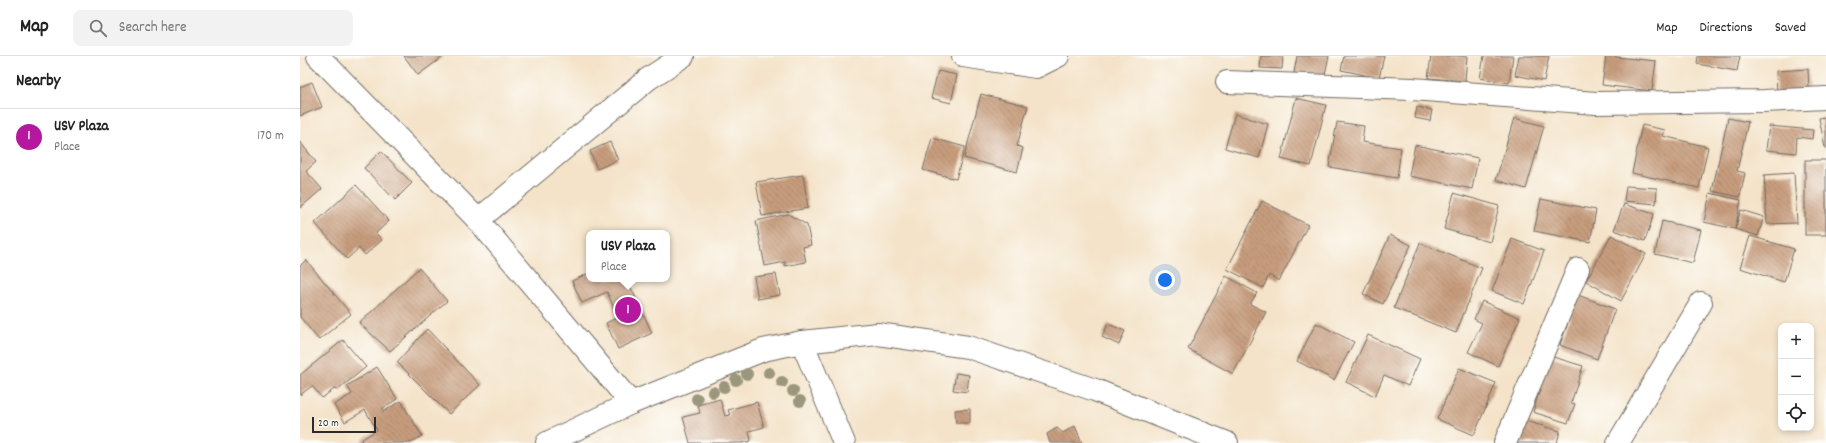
<!DOCTYPE html>
<meta charset="utf-8">
<style>
:root{--surface:#fff;--page:#f2f2f2;--text:#222;--muted:#767676;--line:#e0e0e0;--accent:#b5179e}
body{margin:0;font-family:Dekko,sans-serif;background:var(--page);color:var(--text)}
.controls{position:absolute;right:12px;bottom:12px;display:grid;overflow:hidden;border-radius:8px;box-shadow:0 2px 6px #0003}
.controls button{width:36px;height:36px;display:grid;place-items:center;padding:0;border:0;border-bottom:1px solid var(--line);background:var(--surface);color:var(--text);font:20px sans-serif}
.scale{position:absolute;left:12px;bottom:10px;width:64px;box-sizing:border-box;padding-left:4px;border:2px solid #2b2b2b;border-top:0;font-size:11px;line-height:14px;white-space:nowrap;color:#2b2b2b;-webkit-text-stroke:3px #fdfcf7;paint-order:stroke}
.you{position:absolute;left:865px;top:224px;width:14px;height:14px;margin:-10px;border:3px solid #fff;border-radius:50%;background:#1a73e8;box-shadow:0 0 0 6px #1a73e833}
.badge{display:grid;place-items:center;width:26px;height:26px;border-radius:50%;background:var(--accent);color:#fff;font-size:13px;font-weight:700}
.pin{position:absolute;translate:-50% -50%;border:2px solid #fff;box-shadow:0 1px 4px #0006}
.popup{position:absolute;left:286px;top:174px;width:84px;height:52px;box-sizing:border-box;display:grid;place-content:center;border-radius:8px;background:var(--surface);filter:drop-shadow(0 1px 3px #0005);font-size:13px;white-space:nowrap;color:var(--muted)}
.popup b{font-size:15px;color:var(--text)}
.popup::after{content:'';position:absolute;left:50%;top:100%;margin-left:-8px;border:8px solid transparent;border-top-color:var(--surface)}
.list{margin:0;padding:0;list-style:none}
h2{display:flex;justify-content:space-between;align-items:center;height:52px;margin:0;padding:0 16px;font-size:17px}
h2 small{font-size:13px;font-weight:400;color:var(--muted)}
.list li{display:grid;grid-template-columns:26px 1fr auto;gap:12px;align-items:center;box-sizing:border-box;height:56px;padding:0 16px;border-top:1px solid var(--line)}
.list b{display:block;font-size:15px;white-space:nowrap}
.list p{margin:0;font-size:13px;white-space:nowrap;color:var(--muted)}
.list em{font-size:13px;font-style:normal;color:var(--muted)}
.icon{flex:none;width:22px;height:22px;fill:none;stroke:currentColor;stroke-width:2;stroke-linecap:round;stroke-linejoin:round}
.map{position:relative;flex:none;width:1526px;height:387px;overflow:hidden}
header{display:flex;align-items:center;gap:24px;box-sizing:border-box;height:56px;padding:0 20px;background:var(--surface);border-bottom:1px solid var(--line)}
header strong{font-size:19px}
nav{display:flex;gap:22px;margin-inline-start:auto;font-size:14px}
.search{width:280px;height:36px;background:var(--page);display:flex;align-items:center;gap:10px;box-sizing:border-box;padding:0 14px;border-radius:8px;color:var(--muted);font-size:15px}
main{display:flex}
aside{flex:1;background:var(--surface)}
.map>svg:first-child{display:block}
.building{fill:url(#building-back-hatch)}
.lines{fill:none;stroke-linecap:round;stroke-linejoin:round}
.minor-casing{stroke:#716b62;stroke-width:24}
.minor{stroke:#fff;stroke-width:22}
.tree{fill:#9b977c}
</style>
<header>
<strong>Map</strong>
<div class="search"><svg class="icon" aria-label="search" viewBox="0 0 24 24"><circle cx="10" cy="10" r="6"/><path d="M15 15l6 6"/></svg>Search here</div>
<nav><a>Map</a><a>Directions</a><a>Saved</a></nav>
</header>
<main>
<aside>
<h2>Nearby<small></small></h2>
<ul class="list">
<li><span class="badge">1</span><div><b>USV Plaza</b><p>Place</p></div><em>170 m</em></li>
</ul>
</aside>
<div class="map">
<svg width="1526" height="387" viewBox="0 0 1526 387">
<defs>
<pattern id="building-back-hatch" width="6" height="6" patternUnits="userSpaceOnUse"><rect width="6" height="6" fill="#c89d7d"/><path d="M-1 5l2 2M0 0l6 6M5-1l2 2" fill="none" stroke="#a38067"/></pattern>
</defs>
<rect width="100%" height="100%" fill="#fdfcf7"/>
<filter id="ink" filterUnits="userSpaceOnUse"><feTurbulence type="fractalNoise" baseFrequency=".025" numOctaves="2"/><feDisplacementMap in="SourceGraphic" scale="8" xChannelSelector="R" yChannelSelector="G"/><feConvolveMatrix kernelMatrix="1 2 1 2 8 2 1 2 1" color-interpolation-filters="sRGB"/></filter>
<filter id="wash" filterUnits="userSpaceOnUse"><feTurbulence type="fractalNoise" baseFrequency=".012" numOctaves="4" result="noise"/><feDisplacementMap in="SourceGraphic" scale="16" xChannelSelector="R" yChannelSelector="G"/><feGaussianBlur stdDeviation="0.9" result="paint"/><feColorMatrix in="noise" values="0 0 0 0 0 0 0 0 0 0 0 0 0 0 0 0 0 1.4 0 .05"/><feComposite in="paint" operator="in"/></filter>
<g filter="url(#wash)">
<rect width="100%" height="100%" fill="#f4e3c9"/>
<g id="blocks">
<!-- building -->
<g class="building">
<path d="M 104,0 L 144,0 L 118,19 Z"/>
<path d="M 961,0 L 983,0 L 982,13 L 960,12 Z"/>
<path d="M 997,0 L 1029,0 L 1024,23 L 994,17 Z"/>
<path d="M 1044,0 L 1084,0 L 1079,22 L 1041,14 Z"/>
<path d="M 1131,0 L 1167,0 L 1165,25 L 1128,22 Z"/>
<path d="M 1184,0 L 1213,0 L 1209,27 L 1180,22 Z"/>
<path d="M 1219,0 L 1249,0 L 1244,25 L 1215,19 Z"/>
<path d="M 1306,0 L 1356,5 L 1352,35 L 1302,29 Z"/>
<path d="M 1398,0 L 1440,0 L 1437,15 L 1397,8 Z"/>
<path d="M 1508,13 L 1509,35 L 1477,37 L 1476,15 Z"/>
<path d="M 638,15 L 657,19 L 651,47 L 631,42 Z"/>
<path d="M 12,26 L 22,51 L 0,60 L 0,31 Z"/>
<path d="M 681,38 L 728,50 L 717,90 L 723,92 L 717,116 L 664,102 Z"/>
<path d="M 996,42 L 1026,49 L 1011,110 L 981,103 Z"/>
<path d="M 1117,51 L 1132,54 L 1130,65 L 1115,62 Z"/>
<path d="M 935,58 L 968,68 L 959,102 L 925,92 Z"/>
<path d="M 1526,61 L 1526,92 L 1525,92 L 1519,62 Z"/>
<path d="M 1214,62 L 1244,70 L 1226,133 L 1196,124 Z"/>
<path d="M 1428,62 L 1448,66 L 1437,115 L 1445,117 L 1440,141 L 1412,135 Z"/>
<path d="M 1037,66 L 1064,70 L 1062,86 L 1101,92 L 1097,122 L 1029,111 Z"/>
<path d="M 1342,69 L 1365,74 L 1363,80 L 1408,91 L 1399,132 L 1332,117 Z"/>
<path d="M 1469,70 L 1513,74 L 1512,83 L 1497,81 L 1496,97 L 1466,94 Z"/>
<path d="M 632,82 L 665,91 L 656,123 L 623,114 Z"/>
<path d="M 0,86 L 16,106 L 6,115 L 22,133 L 0,152 Z"/>
<path d="M 310,86 L 318,104 L 297,113 L 290,95 Z"/>
<path d="M 1115,89 L 1178,102 L 1172,133 L 1109,120 Z"/>
<path d="M 81,95 L 112,127 L 95,144 L 64,112 Z"/>
<rect x="1505" y="104" width="21" height="75"/>
<path d="M 1494,117 L 1497,167 L 1467,168 L 1464,119 Z"/>
<path d="M 503,119 L 508,152 L 462,160 L 456,126 Z"/>
<path d="M 56,129 L 89,165 L 76,177 L 82,184 L 65,199 L 59,192 L 47,203 L 15,167 Z"/>
<path d="M 1326,130 L 1357,132 L 1356,148 L 1324,145 Z"/>
<path d="M 1154,137 L 1199,150 L 1190,186 L 1144,173 Z"/>
<path d="M 1410,137 L 1441,144 L 1435,173 L 1404,166 Z"/>
<path d="M 1241,143 L 1296,154 L 1290,186 L 1234,175 Z"/>
<path d="M 962,145 L 1008,169 L 979,225 L 969,219 L 963,232 L 927,213 Z"/>
<path d="M 1324,148 L 1354,158 L 1345,185 L 1314,174 Z"/>
<path d="M 1441,154 L 1464,161 L 1458,180 L 1435,173 Z"/>
<path d="M 488,158 L 507,169 L 511,189 L 503,191 L 506,206 L 485,210 L 485,206 L 465,210 L 456,165 Z"/>
<path d="M 1362,165 L 1401,174 L 1393,207 L 1355,198 Z"/>
<path d="M 1090,179 L 1111,189 L 1083,248 L 1063,238 Z"/>
<path d="M 1311,179 L 1346,198 L 1321,245 L 1286,225 Z"/>
<path d="M 1450,180 L 1494,193 L 1484,226 L 1440,212 Z"/>
<path d="M 1212,183 L 1244,195 L 1224,248 L 1192,235 Z"/>
<path d="M 1120,187 L 1182,212 L 1156,277 L 1094,252 Z"/>
<path d="M 6,204 L 51,258 L 19,284 L 0,261 L 0,210 Z"/>
<path d="M 119,212 L 147,245 L 90,295 L 59,267 Z"/>
<path d="M 289,217 L 289,223 L 327,223 L 352,277 L 318,293 L 306,267 L 318,261 L 307,236 L 282,247 L 272,225 Z"/>
<path d="M 476,218 L 480,239 L 458,243 L 454,221 Z"/>
<path d="M 926,220 L 957,237 L 950,248 L 966,256 L 933,318 L 888,293 Z"/>
<path d="M 1278,239 L 1315,253 L 1297,303 L 1260,289 Z"/>
<path d="M 1182,245 L 1220,262 L 1198,310 L 1168,296 L 1182,267 L 1174,263 Z"/>
<path d="M 1016,267 L 1054,286 L 1034,324 L 997,305 Z"/>
<path d="M 808,268 L 825,275 L 819,289 L 802,281 Z"/>
<path d="M 127,273 L 180,329 L 149,358 L 97,306 Z"/>
<path d="M 1068,279 L 1120,303 L 1108,330 L 1084,319 L 1075,340 L 1046,326 Z"/>
<path d="M 43,284 L 66,311 L 38,334 L 34,333 L 22,342 L 12,330 L 0,339 L 0,319 Z"/>
<path d="M 1250,300 L 1283,310 L 1271,347 L 1275,348 L 1268,367 L 1233,356 Z"/>
<path d="M 77,311 L 97,343 L 83,352 L 83,356 L 101,345 L 122,380 L 110,387 L 63,387 L 61,384 L 77,374 L 65,354 L 45,366 L 34,349 L 52,338 L 47,330 Z"/>
<path d="M 1159,312 L 1196,327 L 1174,379 L 1137,363 Z"/>
<path d="M 656,317 L 669,319 L 667,336 L 653,334 Z"/>
<path d="M 420,343 L 425,360 L 430,359 L 428,354 L 457,346 L 464,371 L 449,375 L 451,385 L 442,387 L 390,387 L 383,361 L 400,357 L 398,349 Z"/>
<path d="M 670,353 L 670,367 L 656,367 L 655,354 Z"/>
<path d="M 1222,364 L 1260,375 L 1257,387 L 1215,387 Z"/>
<path d="M 775,370 L 782,387 L 750,387 L 747,378 L 757,372 L 763,377 Z"/>
</g>
</g>
</g>
<g filter="url(#ink)">
<use href="#blocks" fill-opacity="0" stroke="#716b62" stroke-width="1"/>
<g class="lines">
<!-- minor casing -->
<g class="minor-casing">
<g id="minor">
<path d="M 18,0 L 178,164 L 331,347"/>
<path d="M 663,0 L 736,11 L 758,0"/>
<path d="M 927,26 L 1112,33 L 1296,47 L 1464,45 L 1526,42"/>
<path d="M 178,164 L 348,23 L 383,0"/>
<path d="M 502,286 L 544,387"/>
<path d="M 247,387 L 331,347 L 463,294 L 502,286 L 578,278 L 668,291 L 795,334 L 927,387"/>
<path d="M 1205,387 L 1278,213"/>
<path d="M 1318,387 L 1401,247"/>
</g>
</g>
<!-- minor -->
<use href="#minor" class="minor"/>
</g>
<!-- trees -->
<g class="tree">
<circle cx="469" cy="317" r="6"/>
<circle cx="447" cy="318" r="6"/>
<circle cx="436" cy="324" r="6"/>
<circle cx="482" cy="326" r="6"/>
<circle cx="424" cy="331" r="6"/>
<circle cx="493" cy="335" r="6"/>
<circle cx="413" cy="336" r="6"/>
<circle cx="397" cy="343" r="6"/>
<circle cx="500" cy="345" r="6"/>
</g>
</g>
</svg>
<div class="controls">
<button>+</button>
<button>−</button>
<button><svg class="icon" aria-label="locate" viewBox="0 0 24 24"><circle cx="12" cy="12" r="6"/><path d="M12 2v4M12 18v4M2 12h4M18 12h4"/></svg></button>
</div>
<div class="scale">20 m</div>
<div class="you"></div>
<div class="pin badge" style="left:328px;top:254px">1</div>
<div class="popup"><b>USV Plaza</b>Place</div>
</div>
</main>
